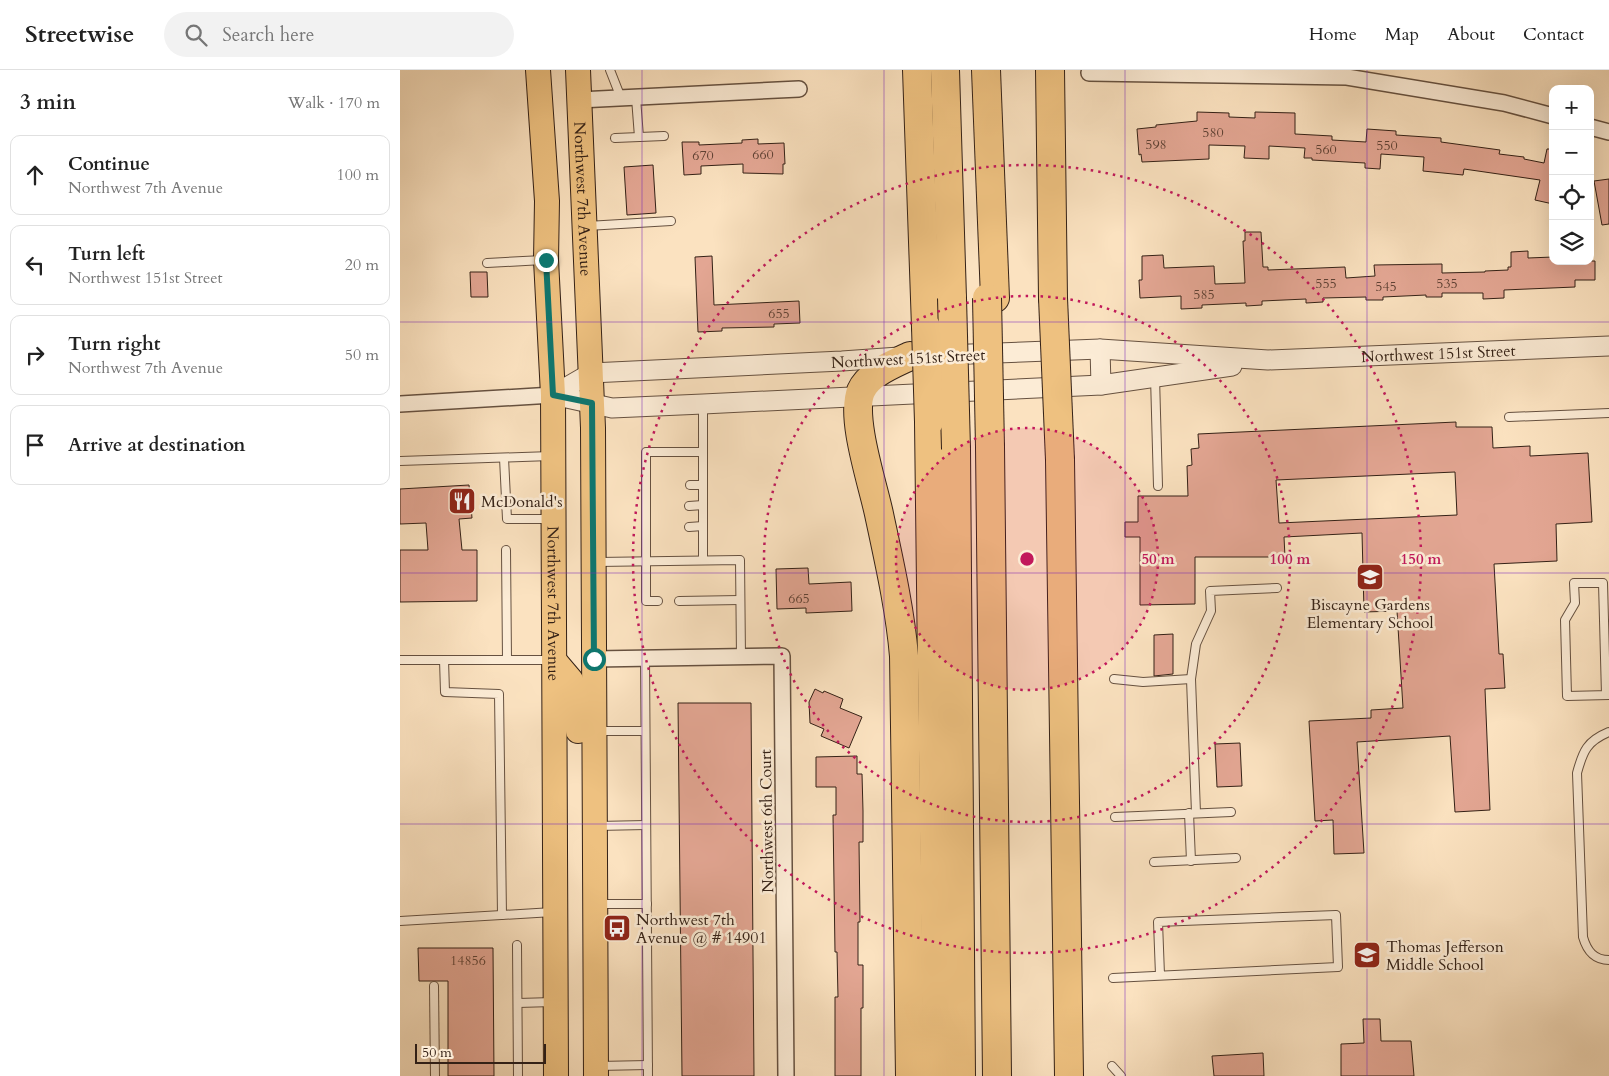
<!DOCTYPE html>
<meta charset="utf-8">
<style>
:root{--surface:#fff;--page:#f2f2f2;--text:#222;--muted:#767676;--line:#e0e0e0}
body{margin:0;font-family:Cardo,serif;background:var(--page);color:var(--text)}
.controls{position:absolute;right:15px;top:15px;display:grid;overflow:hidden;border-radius:10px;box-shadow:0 5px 20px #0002}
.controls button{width:45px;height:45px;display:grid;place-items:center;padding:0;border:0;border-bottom:1px solid var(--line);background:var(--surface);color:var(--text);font:25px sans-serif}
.scale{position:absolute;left:15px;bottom:12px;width:131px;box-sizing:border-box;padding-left:5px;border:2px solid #342116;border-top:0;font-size:14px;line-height:18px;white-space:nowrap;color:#342116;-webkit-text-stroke:4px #fcecd6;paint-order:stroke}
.stop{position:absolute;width:15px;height:15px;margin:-11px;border:4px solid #0f766e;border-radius:50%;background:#fff}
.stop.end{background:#0f766e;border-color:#fff;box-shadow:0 1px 5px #0008}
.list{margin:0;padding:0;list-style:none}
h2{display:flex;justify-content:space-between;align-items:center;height:65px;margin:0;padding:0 20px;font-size:21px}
h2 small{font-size:16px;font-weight:400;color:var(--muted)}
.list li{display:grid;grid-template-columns:32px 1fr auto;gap:15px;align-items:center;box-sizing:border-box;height:80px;margin:0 10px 10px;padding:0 10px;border:1px solid var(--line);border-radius:10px}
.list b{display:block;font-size:19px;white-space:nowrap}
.list p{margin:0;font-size:16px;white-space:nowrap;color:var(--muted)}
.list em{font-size:16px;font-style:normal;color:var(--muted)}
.icon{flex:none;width:28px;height:28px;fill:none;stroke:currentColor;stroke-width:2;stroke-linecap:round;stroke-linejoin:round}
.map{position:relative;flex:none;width:1209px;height:1006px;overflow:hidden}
header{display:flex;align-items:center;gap:30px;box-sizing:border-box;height:70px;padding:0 25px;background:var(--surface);border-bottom:1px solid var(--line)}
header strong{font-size:24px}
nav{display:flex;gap:28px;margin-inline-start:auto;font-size:18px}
.search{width:350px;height:45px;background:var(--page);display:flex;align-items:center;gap:12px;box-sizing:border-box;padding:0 18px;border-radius:28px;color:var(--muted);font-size:19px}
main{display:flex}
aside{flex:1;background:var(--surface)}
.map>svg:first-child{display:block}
.building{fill:#e3a693;stroke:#342116;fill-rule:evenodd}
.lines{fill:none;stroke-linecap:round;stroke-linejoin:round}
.service-casing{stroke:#665140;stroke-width:10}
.minor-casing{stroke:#665140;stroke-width:18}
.tertiary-casing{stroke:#665140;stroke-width:21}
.primary-casing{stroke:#342116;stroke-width:26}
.motorway-casing{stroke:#342116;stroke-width:30}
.service{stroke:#fcecd6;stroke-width:8}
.minor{stroke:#fcecd6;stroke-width:15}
.tertiary{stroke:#fcecd6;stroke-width:19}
.primary{stroke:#eec180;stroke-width:24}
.motorway{stroke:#eec180;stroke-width:28}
.motorway-bridge-casing{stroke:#342116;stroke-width:30;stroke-linecap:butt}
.motorway-bridge{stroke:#eec180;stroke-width:28}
.route{stroke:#0f766e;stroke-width:6}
.grid{fill:none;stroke:#7b2cbf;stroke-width:1;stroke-opacity:0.55}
.ring{fill:none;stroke:#c2185b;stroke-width:2.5;stroke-dasharray:2.5 5}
.labels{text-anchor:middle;stroke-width:5;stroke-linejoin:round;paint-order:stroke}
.number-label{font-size:14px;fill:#604235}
.street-label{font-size:16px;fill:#342116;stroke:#fcecd6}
.poi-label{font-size:16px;fill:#342116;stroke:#fcecd6;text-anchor:start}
.centre{fill:#c2185b;stroke:#fcecd6;stroke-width:2.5}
.ring-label{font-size:15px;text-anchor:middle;font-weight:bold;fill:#c2185b;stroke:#fcecd6;stroke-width:5;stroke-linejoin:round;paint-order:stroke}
</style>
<header>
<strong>Streetwise</strong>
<div class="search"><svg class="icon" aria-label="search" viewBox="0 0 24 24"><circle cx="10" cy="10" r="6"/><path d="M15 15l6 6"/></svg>Search here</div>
<nav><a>Home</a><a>Map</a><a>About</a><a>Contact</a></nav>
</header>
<main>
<aside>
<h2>3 min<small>Walk · 170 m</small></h2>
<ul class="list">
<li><svg class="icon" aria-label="ahead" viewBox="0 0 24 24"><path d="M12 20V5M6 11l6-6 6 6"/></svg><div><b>Continue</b><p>Northwest 7th Avenue</p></div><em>100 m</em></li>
<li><svg class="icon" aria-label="left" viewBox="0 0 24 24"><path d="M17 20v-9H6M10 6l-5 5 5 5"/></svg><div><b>Turn left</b><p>Northwest 151st Street</p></div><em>20 m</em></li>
<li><svg class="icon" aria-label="right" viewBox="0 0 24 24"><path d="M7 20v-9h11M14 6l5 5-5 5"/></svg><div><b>Turn right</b><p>Northwest 7th Avenue</p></div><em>50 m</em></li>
<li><svg class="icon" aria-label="arrive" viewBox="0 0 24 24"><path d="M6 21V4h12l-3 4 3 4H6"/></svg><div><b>Arrive at destination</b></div></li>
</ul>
</aside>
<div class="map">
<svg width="1209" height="1006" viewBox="0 0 1209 1006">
<rect width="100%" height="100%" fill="#fbe2c0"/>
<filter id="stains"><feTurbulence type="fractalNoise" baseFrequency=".004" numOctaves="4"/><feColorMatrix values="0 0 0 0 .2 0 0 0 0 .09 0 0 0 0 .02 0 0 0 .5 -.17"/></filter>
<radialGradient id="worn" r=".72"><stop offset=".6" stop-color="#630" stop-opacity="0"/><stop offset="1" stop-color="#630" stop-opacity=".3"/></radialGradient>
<!-- building -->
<g class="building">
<path d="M 797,42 L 829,43 L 829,47 L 855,48 L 855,42 L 895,43 L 895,64 L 932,66 L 932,70 L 966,72 L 967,59 L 996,61 L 996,65 L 1041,68 L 1041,72 L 1100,80 L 1099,84 L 1124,87 L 1124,89 L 1144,93 L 1147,79 L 1153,79 L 1153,134 L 1135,130 L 1140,110 L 1064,99 L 1063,105 L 1023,101 L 1024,87 L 981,84 L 980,99 L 965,98 L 965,93 L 912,90 L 912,88 L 904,88 L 905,78 L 869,76 L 869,89 L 844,88 L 845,76 L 809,75 L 809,89 L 742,92 L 741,84 L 739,85 L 737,59 L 756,57 L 756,55 L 797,51 Z"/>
<path d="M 358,69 L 358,74 L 384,73 L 385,94 L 383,94 L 383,104 L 343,103 L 343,94 L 301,96 L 301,104 L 284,105 L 282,72 L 299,72 L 299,75 L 342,73 L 342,70 Z"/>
<path d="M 253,95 L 256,143 L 227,145 L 224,97 Z"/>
<path d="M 1209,109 L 1209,154 L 1202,155 L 1194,111 Z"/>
<path d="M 845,162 L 861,162 L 863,197 L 868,197 L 868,200 L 945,197 L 946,208 L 975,206 L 974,195 L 1042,194 L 1042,203 L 1085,202 L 1085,201 L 1108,200 L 1108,197 L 1111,197 L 1111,182 L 1128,181 L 1128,188 L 1153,187 L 1153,191 L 1195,191 L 1195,210 L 1175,210 L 1175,217 L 1104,220 L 1104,228 L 1083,229 L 1083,223 L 1042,223 L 1042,227 L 1026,227 L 1026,225 L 983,227 L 983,230 L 966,230 L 966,227 L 923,228 L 923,232 L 906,233 L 906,229 L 862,231 L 862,235 L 846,236 L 846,233 L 802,235 L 802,238 L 781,239 L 781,226 L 740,228 L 739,210 L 742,210 L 742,186 L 763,185 L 764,198 L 814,196 L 815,214 L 845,213 L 843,171 L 845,171 Z"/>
<path d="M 312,186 L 314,235 L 399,231 L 400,253 L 374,254 L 374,257 L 322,258 L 322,261 L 298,262 L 295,187 Z"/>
<path d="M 70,202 L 87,202 L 88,227 L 71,227 Z"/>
<path d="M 1056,352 L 1056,357 L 1092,357 L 1093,378 L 1130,376 L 1130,386 L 1188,383 L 1192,452 L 1156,454 L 1157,491 L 1094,494 L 1099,584 L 1103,584 L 1105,618 L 1085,619 L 1090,740 L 1055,742 L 1050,666 L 957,672 L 964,783 L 934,784 L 933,750 L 915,751 L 909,651 L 971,648 L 971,640 L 1003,638 L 997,541 L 964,542 L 962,463 L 884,467 L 885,487 L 795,487 L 795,534 L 740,535 L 740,467 L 725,467 L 725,452 L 738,452 L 738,426 L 788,426 L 787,396 L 792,395 L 791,379 L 799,378 L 798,364 ZM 1055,402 L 1057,445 L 879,453 L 876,410 Z"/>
<path d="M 69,415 L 72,448 L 59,449 L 62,480 L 77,480 L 77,531 L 0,532 L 0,480 L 28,480 L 26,453 L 0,454 L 0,419 Z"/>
<path d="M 408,498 L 409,514 L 451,512 L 452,541 L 406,543 L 406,538 L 377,539 L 376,499 Z"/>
<path d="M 773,564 L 773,604 L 754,606 L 754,565 Z"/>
<path d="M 415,619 L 423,623 L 424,621 L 443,629 L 440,638 L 462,647 L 449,678 L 421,666 L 424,659 L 410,653 L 409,632 Z"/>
<path d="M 278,633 L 351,633 L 354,1006 L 282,1006 Z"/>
<path d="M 840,673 L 842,716 L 817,717 L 815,674 Z"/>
<path d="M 457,686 L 457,704 L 462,704 L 463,741 L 463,772 L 459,772 L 460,852 L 458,852 L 458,895 L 463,895 L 463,938 L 461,938 L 461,1006 L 435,1006 L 435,927 L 438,927 L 437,882 L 435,882 L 433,745 L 436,745 L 436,717 L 416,717 L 416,687 Z"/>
<path d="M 18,878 L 93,878 L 94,1006 L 48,1006 L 48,911 L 19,911 Z"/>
<path d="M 963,949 L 980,949 L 981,971 L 1011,971 L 1014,1006 L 941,1006 L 941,974 L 964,973 Z"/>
<path d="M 863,983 L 864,1006 L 814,1006 L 812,986 Z"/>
</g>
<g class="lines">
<!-- service casing -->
<g class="service-casing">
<g id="service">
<path d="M 210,0 L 221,28"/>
<path d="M 236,28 L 239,67"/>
<path d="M 215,68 L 264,66"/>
<path d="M 187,156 L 271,151"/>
<path d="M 87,193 L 143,190"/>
<path d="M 755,307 L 758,416"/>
<path d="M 1109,347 L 1209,343"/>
<path d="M 303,382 L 303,490"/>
<path d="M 104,388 L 107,449 L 151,449"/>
<path d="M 0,391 L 151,386"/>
<path d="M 290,415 L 303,415"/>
<path d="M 289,436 L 303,435"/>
<path d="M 289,457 L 303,456"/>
<path d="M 106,480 L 107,590"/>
<path d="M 197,492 L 340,490 L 341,587"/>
<path d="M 258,531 L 246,531 L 246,382 L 303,382 L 303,334"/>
<path d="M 279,531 L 340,530"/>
<path d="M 245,588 L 248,1006"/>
<path d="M 0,590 L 150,590"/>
<path d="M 44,590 L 45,622 L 99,624 L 102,845"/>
<path d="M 714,609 L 743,612 L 791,609"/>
<path d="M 1206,625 L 1203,513 L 1174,513 L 1175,533 L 1165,550 L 1167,626 L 1209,625"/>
<path d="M 196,661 L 245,661"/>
<path d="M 1209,662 C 1187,671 1183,681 1177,703 L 1183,867 C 1187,881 1194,890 1209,890"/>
<path d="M 789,743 L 791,791"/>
<path d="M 796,743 L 791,609 L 796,574 L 811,541 L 810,521 L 877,518"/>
<path d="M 715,747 L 831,742"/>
<path d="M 197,756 L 246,755"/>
<path d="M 754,792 L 836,788"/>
<path d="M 197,834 L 247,834"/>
<path d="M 0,851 L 153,842"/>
<path d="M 117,875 L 118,1006"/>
<path d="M 713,908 L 938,897 L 936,845 L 758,852 L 760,905"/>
<path d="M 34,916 L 35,1006"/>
<path d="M 118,933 L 153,932"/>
<path d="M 198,996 L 248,995"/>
<path d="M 712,996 L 721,1006"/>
</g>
</g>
<!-- minor casing -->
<g class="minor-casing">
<g id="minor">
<path d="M 689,3 L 947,7 L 1104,33 L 1153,46"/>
<path d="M 179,30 L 399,19"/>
<path d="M 1190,57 L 1209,62"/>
<path d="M 0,334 L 153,325"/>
<path d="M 194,589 L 382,586 L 386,1006"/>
</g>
</g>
<!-- tertiary casing -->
<g class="tertiary-casing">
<g id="tertiary">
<path d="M 700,279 L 701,315"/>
<path id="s1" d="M 543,285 L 700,279 L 868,290 L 1209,276"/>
<path d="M 153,325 L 191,303 L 442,291 L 499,287"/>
<path d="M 153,325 L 212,338 L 303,334 L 701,315 L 832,296"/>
</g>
</g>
<!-- primary casing -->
<g class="primary-casing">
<g id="primary">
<path id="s2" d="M 138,0 L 147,131 L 146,190 L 153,325 L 156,1006"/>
<path id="s3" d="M 178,0 L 193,358 L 196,1006"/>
<path d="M 154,590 L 171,610 L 178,632 L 178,661"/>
</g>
</g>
<!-- motorway casing -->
<g class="motorway-casing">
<g id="motorway">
<path d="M 517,0 L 526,257"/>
<path d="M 545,0 L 552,228"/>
<path d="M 586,0 L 595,228"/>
<path d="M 650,0 L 653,228"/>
<path d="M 510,286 C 494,294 469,303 461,321 C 450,347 473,415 479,444 C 489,491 500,539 504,586 L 510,1006"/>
<path d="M 529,352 L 537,1006"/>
<path d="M 590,377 L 597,1006"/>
<path d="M 556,379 L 561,1006"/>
<path d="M 660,390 L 669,1006"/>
</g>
</g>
<!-- service -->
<use href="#service" class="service"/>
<!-- minor -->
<use href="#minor" class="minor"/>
<!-- tertiary -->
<use href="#tertiary" class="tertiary"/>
<!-- primary -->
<use href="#primary" class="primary"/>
<!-- motorway -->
<use href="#motorway" class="motorway"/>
<!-- motorway-bridge casing -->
<g class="motorway-bridge-casing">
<g id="motorway-bridge">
<path d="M 552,228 L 556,379"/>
<path d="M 587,228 L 590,377"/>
<path d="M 653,228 L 660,390"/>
<path d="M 526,257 L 529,352"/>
</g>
</g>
<!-- motorway-bridge -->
<use href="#motorway-bridge" class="motorway-bridge"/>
</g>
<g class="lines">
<!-- route -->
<path class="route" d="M 146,190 L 153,325 L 192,333 L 194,589"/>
</g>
<!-- grid -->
<path class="grid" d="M 242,0 L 242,1006M 484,0 L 484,1006M 725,0 L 725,1006M 967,0 L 967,1006M 0,252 L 1209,252M 0,503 L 1209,503M 0,754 L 1209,754"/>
<!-- distance rings -->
<circle cx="627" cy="489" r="131" fill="#c2185b" fill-opacity=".12"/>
<g class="ring">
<circle cx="627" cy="489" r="131"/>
<circle cx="627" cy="489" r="263"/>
<circle cx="627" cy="489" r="394"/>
</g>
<!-- icons -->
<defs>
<g id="restaurant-square" transform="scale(1.4375)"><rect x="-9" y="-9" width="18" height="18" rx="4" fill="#8f2418" stroke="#fcecd6"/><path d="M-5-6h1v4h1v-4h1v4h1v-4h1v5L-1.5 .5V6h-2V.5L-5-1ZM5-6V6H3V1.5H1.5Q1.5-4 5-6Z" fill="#fff"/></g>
<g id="school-square" transform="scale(1.4375)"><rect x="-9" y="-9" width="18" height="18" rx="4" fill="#8f2418" stroke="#fcecd6"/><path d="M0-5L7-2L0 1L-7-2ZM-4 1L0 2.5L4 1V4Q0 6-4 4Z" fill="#fff"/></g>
<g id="bus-square" transform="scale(1.4375)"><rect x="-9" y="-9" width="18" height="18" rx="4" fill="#8f2418" stroke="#fcecd6"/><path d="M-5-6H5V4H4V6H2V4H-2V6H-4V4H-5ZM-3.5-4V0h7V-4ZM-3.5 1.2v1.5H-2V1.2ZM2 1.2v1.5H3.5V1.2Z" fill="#fff"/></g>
</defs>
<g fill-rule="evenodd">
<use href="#restaurant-square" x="62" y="431"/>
<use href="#school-square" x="970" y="507"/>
<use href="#bus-square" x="217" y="858"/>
<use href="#school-square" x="967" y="885"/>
</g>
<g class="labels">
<!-- number labels -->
<g class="number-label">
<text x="813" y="67">580</text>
<text x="756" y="79">598</text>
<text x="987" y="80">550</text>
<text x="926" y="84">560</text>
<text x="363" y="89">660</text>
<text x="303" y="90">670</text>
<text x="926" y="218">555</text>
<text x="1047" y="218">535</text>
<text x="986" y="221">545</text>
<text x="804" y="229">585</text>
<text x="379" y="248">655</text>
<text x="399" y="533">665</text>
<text x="68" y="895">14856</text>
</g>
<!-- street labels -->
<g class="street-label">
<text dy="6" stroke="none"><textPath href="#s3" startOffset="129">Northwest 7th Avenue</textPath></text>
<text dy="6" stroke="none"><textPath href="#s1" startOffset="496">Northwest 151st Street</textPath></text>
<text transform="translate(508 288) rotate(-3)" y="6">Northwest 151st Street</text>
<text dy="6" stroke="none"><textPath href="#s2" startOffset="534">Northwest 7th Avenue</textPath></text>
<text transform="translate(366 751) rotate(-91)" y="6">Northwest 6th Court</text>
</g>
<!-- poi labels -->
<g class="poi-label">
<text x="81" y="437">McDonald's</text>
<text x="970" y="540" text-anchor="middle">Biscayne Gardens<tspan x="970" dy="18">Elementary School</tspan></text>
<text x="236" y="855">Northwest 7th<tspan x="236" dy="18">Avenue @ # 14901</tspan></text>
<text x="986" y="882">Thomas Jefferson<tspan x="986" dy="18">Middle School</tspan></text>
</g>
</g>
<circle cx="627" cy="489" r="8" class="centre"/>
<g class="ring-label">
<text x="758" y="494">50 m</text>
<text x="890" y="494">100 m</text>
<text x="1021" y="494">150 m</text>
</g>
<rect width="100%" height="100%" filter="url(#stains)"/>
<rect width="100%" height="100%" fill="url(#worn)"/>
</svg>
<div class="controls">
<button>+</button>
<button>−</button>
<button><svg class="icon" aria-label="locate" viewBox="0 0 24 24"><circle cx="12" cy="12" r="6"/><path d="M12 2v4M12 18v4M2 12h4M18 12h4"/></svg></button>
<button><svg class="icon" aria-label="layers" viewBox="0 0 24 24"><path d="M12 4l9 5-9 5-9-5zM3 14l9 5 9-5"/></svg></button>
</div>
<div class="scale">50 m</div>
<div class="stop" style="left:194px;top:589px"></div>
<div class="stop end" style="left:146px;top:190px"></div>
</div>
</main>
